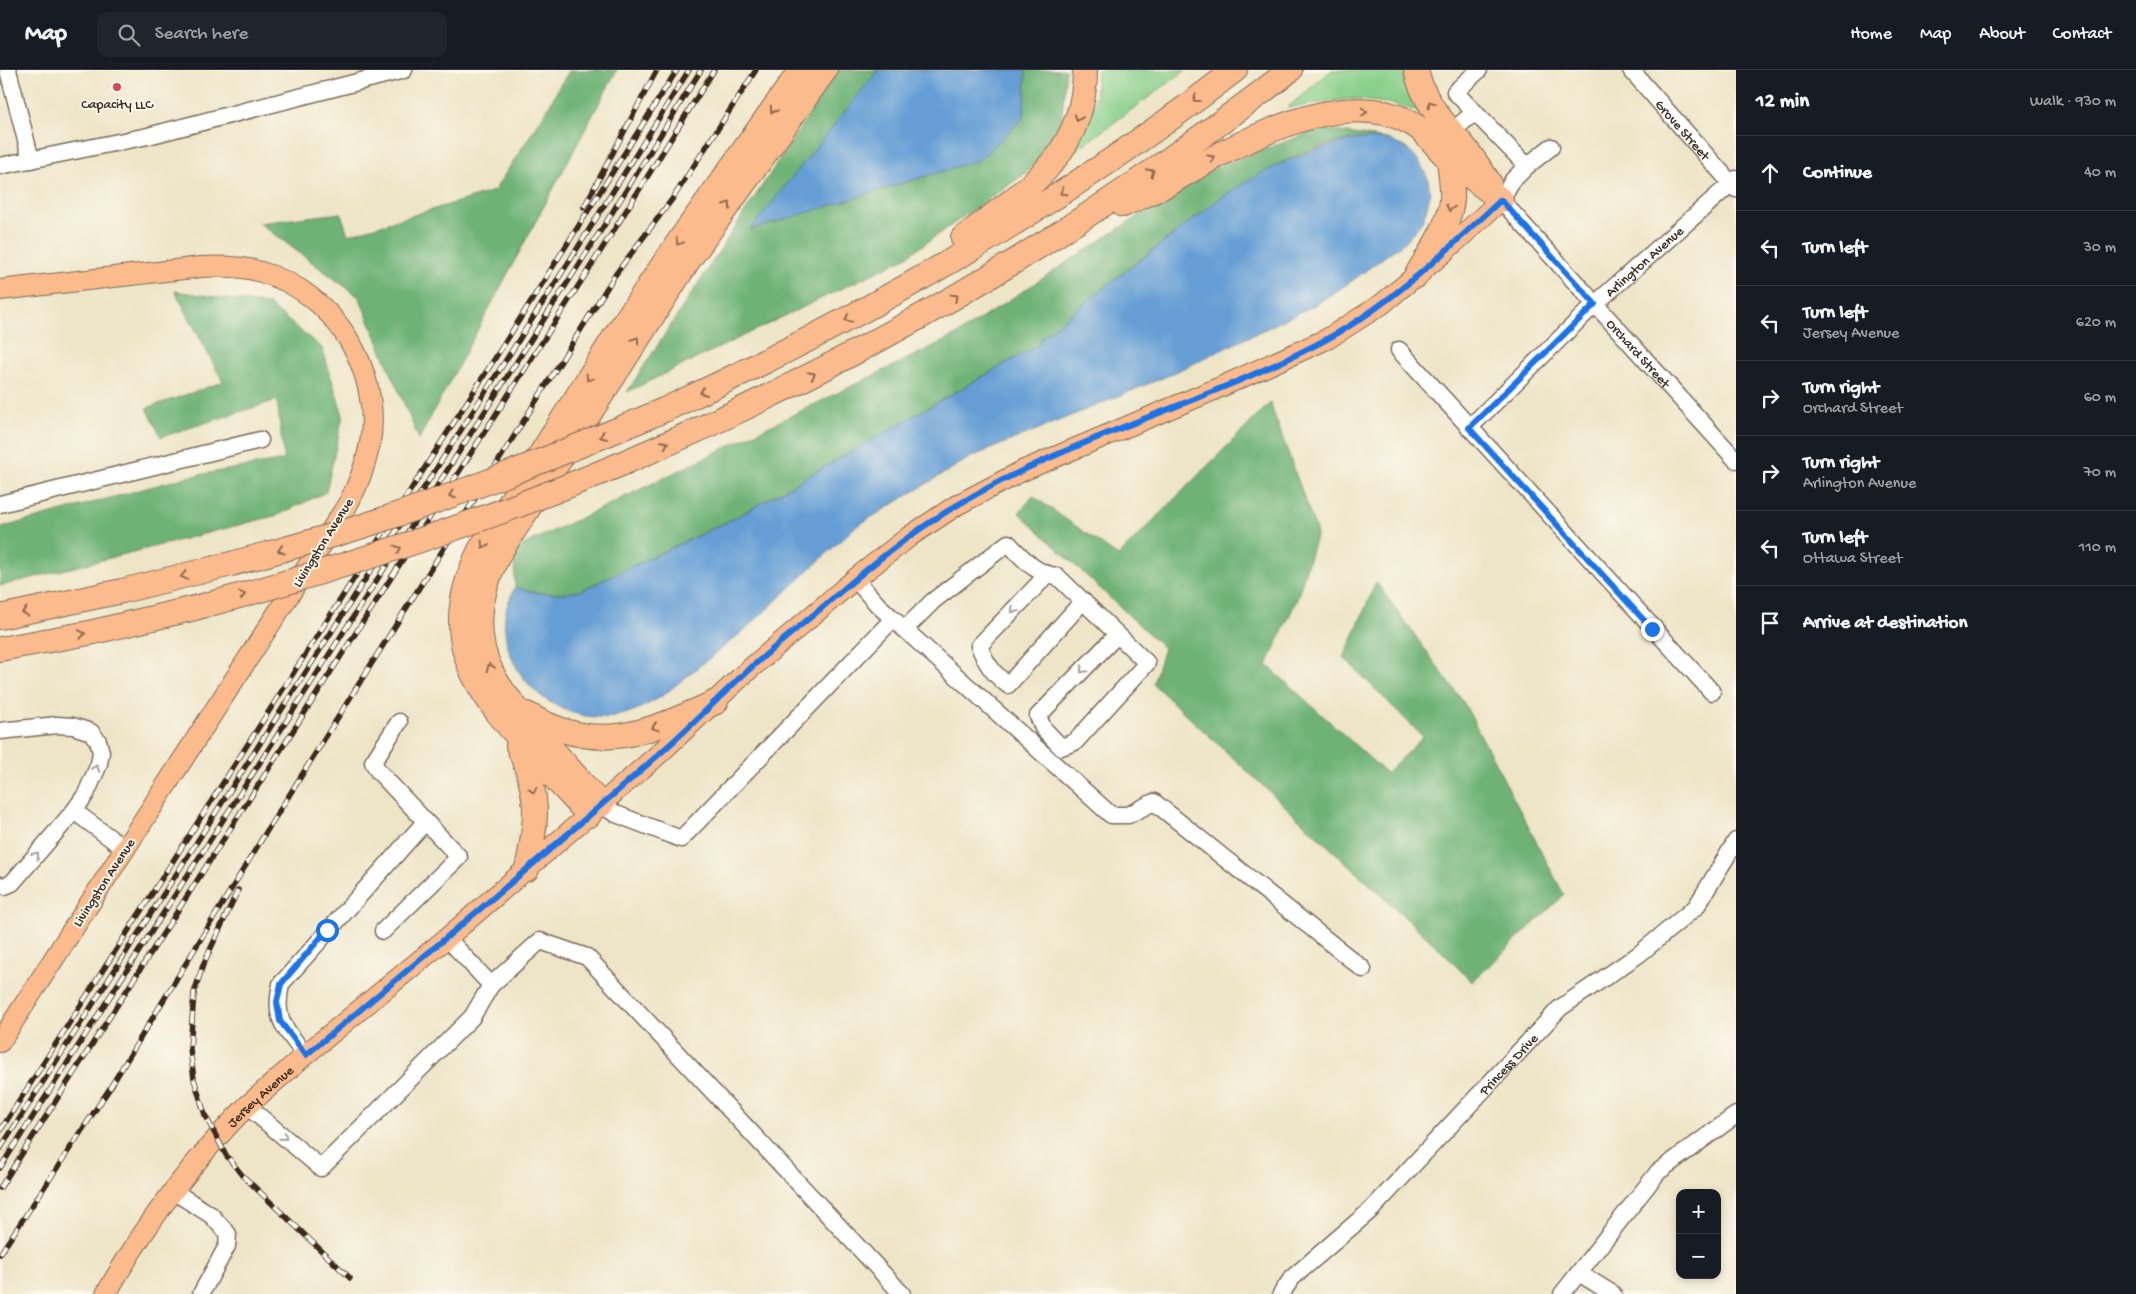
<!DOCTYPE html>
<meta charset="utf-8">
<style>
:root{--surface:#171b24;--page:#20242c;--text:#f1f3f6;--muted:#9ea1a6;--line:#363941}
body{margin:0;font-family:"Gochi Hand",sans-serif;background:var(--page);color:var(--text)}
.controls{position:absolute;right:15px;bottom:15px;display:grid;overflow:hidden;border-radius:10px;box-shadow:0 2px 8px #0003}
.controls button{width:45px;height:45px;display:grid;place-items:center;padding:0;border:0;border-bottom:1px solid var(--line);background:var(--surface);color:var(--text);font:25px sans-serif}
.stop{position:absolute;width:15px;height:15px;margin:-11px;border:4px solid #1a73e8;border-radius:50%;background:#fff}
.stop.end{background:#1a73e8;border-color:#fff;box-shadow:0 1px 5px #0008}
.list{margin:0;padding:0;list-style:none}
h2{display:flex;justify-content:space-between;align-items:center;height:65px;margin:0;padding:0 20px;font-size:21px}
h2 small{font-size:16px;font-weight:400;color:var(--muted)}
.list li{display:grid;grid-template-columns:32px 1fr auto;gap:15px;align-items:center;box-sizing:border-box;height:75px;padding:0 20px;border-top:1px solid var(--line)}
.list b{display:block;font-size:19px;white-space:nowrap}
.list p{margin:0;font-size:16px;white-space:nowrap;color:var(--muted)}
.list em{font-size:16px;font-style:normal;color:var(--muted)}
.icon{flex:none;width:28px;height:28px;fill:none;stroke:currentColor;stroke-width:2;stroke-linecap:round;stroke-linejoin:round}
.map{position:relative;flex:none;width:1736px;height:1224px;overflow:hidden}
header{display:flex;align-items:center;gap:30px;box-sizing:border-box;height:70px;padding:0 25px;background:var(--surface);border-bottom:1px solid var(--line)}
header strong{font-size:24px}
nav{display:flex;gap:28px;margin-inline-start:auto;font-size:18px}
.search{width:350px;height:45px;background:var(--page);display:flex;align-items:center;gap:12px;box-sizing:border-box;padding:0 18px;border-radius:10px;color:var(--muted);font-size:19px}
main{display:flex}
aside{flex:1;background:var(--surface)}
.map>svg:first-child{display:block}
.green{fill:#89cf8a;stroke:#627c54}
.forest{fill:#6eb276;stroke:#546e4a}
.water{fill:#659ed4;stroke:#506479}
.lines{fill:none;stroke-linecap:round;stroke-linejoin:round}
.minor-casing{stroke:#7a6b59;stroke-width:19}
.major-casing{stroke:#7a6b59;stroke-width:22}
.highway-casing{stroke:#7a6b59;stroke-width:26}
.minor{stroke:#fff;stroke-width:16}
.major{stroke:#fbbb8c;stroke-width:20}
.highway{stroke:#fbbb8c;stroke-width:24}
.rail-casing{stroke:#3b2a1e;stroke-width:5.5}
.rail{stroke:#fbf7ec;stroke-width:4;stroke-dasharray:11;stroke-linecap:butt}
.highway-bridge-casing{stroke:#7a6b59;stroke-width:26;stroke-linecap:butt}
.highway-bridge{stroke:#fbbb8c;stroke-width:24}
.oneway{stroke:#916b50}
.oneway2{stroke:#a79f9a}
.route{stroke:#1a73e8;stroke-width:6}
.poi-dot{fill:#d1495b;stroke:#fbf7ec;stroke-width:2}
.labels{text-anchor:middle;stroke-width:4;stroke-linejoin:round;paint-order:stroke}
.poi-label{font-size:14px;fill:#3b2a1e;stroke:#fbf7ec}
.street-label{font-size:14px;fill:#3b2a1e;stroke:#fbf7ec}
</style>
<header>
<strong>Map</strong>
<div class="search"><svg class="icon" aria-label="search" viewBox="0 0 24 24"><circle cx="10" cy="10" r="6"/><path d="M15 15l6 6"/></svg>Search here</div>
<nav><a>Home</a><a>Map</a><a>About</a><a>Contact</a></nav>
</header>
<main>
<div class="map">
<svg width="1736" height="1224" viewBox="0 0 1736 1224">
<rect width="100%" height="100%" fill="#fbf7ec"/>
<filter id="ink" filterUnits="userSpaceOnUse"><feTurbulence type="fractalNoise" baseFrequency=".02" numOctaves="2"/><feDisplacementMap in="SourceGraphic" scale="10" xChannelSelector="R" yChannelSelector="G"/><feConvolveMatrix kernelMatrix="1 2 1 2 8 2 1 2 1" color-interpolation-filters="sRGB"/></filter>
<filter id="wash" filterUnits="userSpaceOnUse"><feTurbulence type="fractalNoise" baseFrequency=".0096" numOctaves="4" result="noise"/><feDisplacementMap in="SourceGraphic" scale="20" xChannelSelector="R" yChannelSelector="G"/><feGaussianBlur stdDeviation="1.12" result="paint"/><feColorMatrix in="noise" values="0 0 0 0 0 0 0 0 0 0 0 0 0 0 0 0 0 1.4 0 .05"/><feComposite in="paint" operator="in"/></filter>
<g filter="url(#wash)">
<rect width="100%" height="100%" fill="#eee5c7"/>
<!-- green -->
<g class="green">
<path d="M 1097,0 L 1186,0 L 1075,81 L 1095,35 Z"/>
<path d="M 1332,0 L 1406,0 L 1419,41 L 1388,33 L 1350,29 L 1287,38 Z"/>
</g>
<!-- forest -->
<g class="forest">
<path d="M 570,0 L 617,0 L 419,369 L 359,227 L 259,153 L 341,143 L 348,165 L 494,121 L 548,38 L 560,15 Z"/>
<path d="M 838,0 L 1066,0 L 1061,57 L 1029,101 L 903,189 L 627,322 Z"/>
<path d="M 1320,59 L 1387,69 C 1377,69 1366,68 1356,69 C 1285,78 1223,128 1167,169 C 1125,201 1083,234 1042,267 L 1038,275 L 735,448 L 580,521 C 556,525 538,525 515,517 L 514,479 L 600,439 L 956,265 L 1210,99 Z"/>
<path d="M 175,221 L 269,235 L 322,278 L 343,345 L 326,422 L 278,445 L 0,516 L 0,458 L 187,407 L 284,390 L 277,330 L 161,367 L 147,338 L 223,312 Z"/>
<path d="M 1270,333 L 1317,463 L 1297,529 L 1267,595 L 1386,703 L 1423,667 L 1344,588 L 1376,512 L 1464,633 L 1564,825 L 1472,912 L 1435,875 L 1153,614 L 1164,578 L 1019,443 L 1033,426 L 1118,486 Z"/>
</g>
<!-- water -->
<g class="water">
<path d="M 878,0 L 1026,0 L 1024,47 L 979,90 L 750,160 Z"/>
<path d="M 1357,69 L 1387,69 L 1406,78 L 1419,91 L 1428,109 L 1430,124 L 1427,137 L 1422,152 L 1406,171 L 1346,215 L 1313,236 L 1165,307 L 971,387 L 855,457 L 747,558 L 661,627 C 645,636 627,646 608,647 C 552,651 500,603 505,546 C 506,536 511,526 515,517 C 538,525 556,525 580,521 L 735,448 L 1038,275 L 1042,267 C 1083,234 1125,201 1168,169 C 1186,155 1203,141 1222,127 C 1262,99 1309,79 1357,69 Z"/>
</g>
</g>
<g filter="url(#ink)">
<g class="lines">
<!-- minor casing -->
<g class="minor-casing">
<g id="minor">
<path d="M 8,0 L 31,90"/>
<path d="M 1479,0 L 1455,22 L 1527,96 L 1551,77"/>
<path id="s1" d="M 1631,0 L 1736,119"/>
<path d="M 1451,62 L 1475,42"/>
<path d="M 0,96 L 148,66 L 404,0"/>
<path id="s2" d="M 1527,96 L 1513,110 L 1501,130 L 1736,390"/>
<path d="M 1399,280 L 1712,622"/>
<path id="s3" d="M 1469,358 L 1595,234 L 1736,109"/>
<path d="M 0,434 L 260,370"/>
<path d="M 1047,505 L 979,576 C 986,593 993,604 1008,615 L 1083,531"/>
<path d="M 855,509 L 877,534 L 893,549"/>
<path d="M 905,559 L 933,531 L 1008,473 C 1023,488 1035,504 1057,506 L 1147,593 L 1075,672 L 1061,677 L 1043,658 L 1038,646 L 1117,565"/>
<path d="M 0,661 L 57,655 L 73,656 L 91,662 L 98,671 L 101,682 L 99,694 L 86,724 L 74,741 L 12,813 L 5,816 L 0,815"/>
<path d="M 601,735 L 616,744 L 681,769 L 893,549 L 1111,745 L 1128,745 L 1154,732 L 1363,899"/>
<path d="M 74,741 L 125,779"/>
<path d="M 383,861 L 459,787 L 378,701 L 373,692 L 399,652"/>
<path d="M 447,868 L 491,915 L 540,871 L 587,887 L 902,1224"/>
<path d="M 305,985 C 285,957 273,951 281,914 L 425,752"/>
<path d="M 247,1036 L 321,1098 L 472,947 L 491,915"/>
<path d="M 173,1121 L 211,1145 L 228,1164 L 227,1176 L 201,1224"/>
<path d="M 1579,1203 L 1613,1224"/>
<path id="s4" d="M 1281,1224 L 1292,1208 L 1372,1139 L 1560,938 L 1638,885 L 1696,837 L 1736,771"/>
<path d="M 1562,1224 L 1658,1102 L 1736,1045"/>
</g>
</g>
<!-- major casing -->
<g class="major-casing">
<g id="major">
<path d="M 0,220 L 201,197 C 221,196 242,196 261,202 C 334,222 382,300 370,373 C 366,395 358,415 348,434 L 0,972"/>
<path id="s5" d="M 106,1224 C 145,1155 191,1092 247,1036 L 305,985 L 447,868 L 660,683 L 745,603 L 855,509 L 910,466 L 957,435 L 1022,401 L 1216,319 L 1327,269 L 1382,234 L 1443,183 L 1501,130"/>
</g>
</g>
<!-- highway casing -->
<g class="highway-casing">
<g id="highway">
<path d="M 1416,0 C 1422,29 1442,51 1461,73 C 1472,85 1480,99 1489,112"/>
<path d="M 1123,135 C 1138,128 1153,122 1168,114 C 1229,78 1337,14 1409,52 C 1427,61 1435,77 1450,90 C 1466,104 1484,117 1501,130"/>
<path d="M 963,168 C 1024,121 1085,86 1085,0"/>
<path d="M 1416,206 C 1429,183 1450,156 1452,129 C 1453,116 1450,102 1449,89"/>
<path d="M 664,340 C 865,247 1060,136 1235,0"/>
<path d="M 621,394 C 812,312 994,213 1164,93 C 1206,63 1249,33 1290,0"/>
<path d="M 0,547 L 122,521 L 231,494"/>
<path d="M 0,579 L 89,563 L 195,538"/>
<path d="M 527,644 C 599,686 646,663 716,632"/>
<path d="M 518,676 C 540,725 538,748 527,799"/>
<path d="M 601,735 C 580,711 559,687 538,663 C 522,644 503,625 492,603 C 472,563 480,520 500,482 L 688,191 L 825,0"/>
<path d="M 589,745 C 568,723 547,700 527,677 C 470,615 438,564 480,480 L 621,257 L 684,164 L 801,0"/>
</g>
</g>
<!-- minor -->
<use href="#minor" class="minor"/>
<!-- major -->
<use href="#major" class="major"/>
<!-- highway -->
<use href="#highway" class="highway"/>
<!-- rail casing -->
<g class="rail-casing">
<g id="rail">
<path d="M 584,137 L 657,0"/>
<path d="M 238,820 L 203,895 L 194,923 L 190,979 L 194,1009 L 205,1045 L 226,1085 L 242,1105 L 350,1208"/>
<path d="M 0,1061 L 499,282 L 677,0"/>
<path d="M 0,1079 L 570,190 L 689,0"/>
<path d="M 0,1098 L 605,154 L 701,0"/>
<path d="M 0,1118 L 614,160 L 714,0"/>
<path d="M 0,1184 L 108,1021 L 268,759 L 615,205 L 673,128 L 756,0"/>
</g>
</g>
<!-- rail -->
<use href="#rail" class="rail"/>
<!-- highway-bridge casing -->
<g class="highway-bridge-casing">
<g id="highway-bridge">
<path d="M 231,494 C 281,480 331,467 381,450 C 477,418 571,380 664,340"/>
<path d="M 195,538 C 341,499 482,453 621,394"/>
</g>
</g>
<!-- highway-bridge -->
<use href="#highway-bridge" class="highway-bridge"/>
</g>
<!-- one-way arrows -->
<defs><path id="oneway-chevron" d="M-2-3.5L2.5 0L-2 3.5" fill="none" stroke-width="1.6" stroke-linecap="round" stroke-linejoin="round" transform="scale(1.25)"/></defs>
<g class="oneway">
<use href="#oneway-chevron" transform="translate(1196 29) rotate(144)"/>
<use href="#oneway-chevron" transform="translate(1431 34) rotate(-123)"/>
<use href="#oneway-chevron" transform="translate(773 40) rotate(125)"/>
<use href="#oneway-chevron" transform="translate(1364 42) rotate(2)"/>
<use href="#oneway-chevron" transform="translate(1078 48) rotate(110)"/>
<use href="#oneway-chevron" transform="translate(1211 88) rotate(-27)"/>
<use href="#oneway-chevron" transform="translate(1151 102) rotate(-35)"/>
<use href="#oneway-chevron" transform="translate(1063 122) rotate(147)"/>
<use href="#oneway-chevron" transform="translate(728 135) rotate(-54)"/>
<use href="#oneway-chevron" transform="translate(1450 138) rotate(103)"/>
<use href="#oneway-chevron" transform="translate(679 172) rotate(124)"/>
<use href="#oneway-chevron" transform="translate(955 227) rotate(-31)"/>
<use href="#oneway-chevron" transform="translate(848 249) rotate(151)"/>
<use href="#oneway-chevron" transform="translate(636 270) rotate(-57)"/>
<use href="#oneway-chevron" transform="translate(812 305) rotate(-27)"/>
<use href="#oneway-chevron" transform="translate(589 308) rotate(122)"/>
<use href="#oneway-chevron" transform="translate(703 322) rotate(155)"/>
<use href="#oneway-chevron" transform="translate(603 366) rotate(157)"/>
<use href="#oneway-chevron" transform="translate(665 374) rotate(-23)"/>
<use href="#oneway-chevron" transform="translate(452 425) rotate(160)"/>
<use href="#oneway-chevron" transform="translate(484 475) rotate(121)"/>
<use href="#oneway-chevron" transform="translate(398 479) rotate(-19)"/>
<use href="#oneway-chevron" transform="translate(281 480) rotate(164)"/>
<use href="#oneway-chevron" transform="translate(184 506) rotate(166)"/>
<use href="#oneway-chevron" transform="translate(242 525) rotate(-15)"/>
<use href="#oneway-chevron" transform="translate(25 542) rotate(169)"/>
<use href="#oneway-chevron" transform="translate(82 564) rotate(-11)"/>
<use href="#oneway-chevron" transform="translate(490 597) rotate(-113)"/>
<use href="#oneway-chevron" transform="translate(655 657) rotate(162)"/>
<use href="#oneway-chevron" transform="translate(533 720) rotate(77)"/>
</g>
<g class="oneway2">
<use href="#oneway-chevron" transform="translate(1014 540) rotate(134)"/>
<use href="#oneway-chevron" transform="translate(1083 600) rotate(134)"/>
<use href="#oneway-chevron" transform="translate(96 698) rotate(-68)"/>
<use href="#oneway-chevron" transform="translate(36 785) rotate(-49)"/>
<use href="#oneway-chevron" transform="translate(284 1067) rotate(40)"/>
</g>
</g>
<g class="lines" filter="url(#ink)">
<!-- route -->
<path class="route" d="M 327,860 L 281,914 L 277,932 L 280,951 L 306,985 C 424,887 542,788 657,686 C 687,660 715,631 744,604 C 768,582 793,562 818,541 C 855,509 893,476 935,449 C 1056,370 1200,337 1327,269 C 1393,233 1447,180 1501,130 L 1595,234 L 1469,358 L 1652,559"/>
</g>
<!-- markers -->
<circle class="poi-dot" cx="117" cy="17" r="5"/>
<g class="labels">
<!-- poi labels -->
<g class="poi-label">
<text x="117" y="38">Capacity LLC</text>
</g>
<!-- street labels -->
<g class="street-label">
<text dy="5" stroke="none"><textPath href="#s1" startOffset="79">Grove Street</textPath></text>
<text dy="5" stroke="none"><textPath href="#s3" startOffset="242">Arlington Avenue</textPath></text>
<text dy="5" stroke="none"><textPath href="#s2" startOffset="249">Orchard Street</textPath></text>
<text transform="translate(322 472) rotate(-58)" y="5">Livingston Avenue</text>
<text transform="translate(103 812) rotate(-57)" y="5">Livingston Avenue</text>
<text dy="5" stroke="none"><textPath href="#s4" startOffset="324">Princess Drive</textPath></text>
<text dy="5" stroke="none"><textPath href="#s5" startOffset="252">Jersey Avenue</textPath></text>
</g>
</g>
</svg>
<div class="controls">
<button>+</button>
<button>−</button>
</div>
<div class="stop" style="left:327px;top:860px"></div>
<div class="stop end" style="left:1652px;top:559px"></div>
</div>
<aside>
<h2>12 min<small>Walk · 930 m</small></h2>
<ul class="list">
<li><svg class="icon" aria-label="ahead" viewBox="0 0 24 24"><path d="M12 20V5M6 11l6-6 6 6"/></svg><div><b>Continue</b></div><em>40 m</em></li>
<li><svg class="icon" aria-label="left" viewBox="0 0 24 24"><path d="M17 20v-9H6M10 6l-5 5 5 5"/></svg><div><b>Turn left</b></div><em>30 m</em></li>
<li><svg class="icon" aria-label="left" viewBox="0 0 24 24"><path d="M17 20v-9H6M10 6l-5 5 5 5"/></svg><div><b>Turn left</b><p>Jersey Avenue</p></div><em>620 m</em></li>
<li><svg class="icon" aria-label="right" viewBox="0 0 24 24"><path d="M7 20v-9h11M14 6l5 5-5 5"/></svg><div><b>Turn right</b><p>Orchard Street</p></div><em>60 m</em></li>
<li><svg class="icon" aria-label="right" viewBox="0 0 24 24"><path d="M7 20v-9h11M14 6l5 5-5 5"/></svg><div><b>Turn right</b><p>Arlington Avenue</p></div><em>70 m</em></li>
<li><svg class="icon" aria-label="left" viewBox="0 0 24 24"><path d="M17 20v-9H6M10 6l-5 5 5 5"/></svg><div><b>Turn left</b><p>Ottawa Street</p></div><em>110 m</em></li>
<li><svg class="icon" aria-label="arrive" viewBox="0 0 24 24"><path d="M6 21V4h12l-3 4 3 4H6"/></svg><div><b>Arrive at destination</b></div></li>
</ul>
</aside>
</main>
